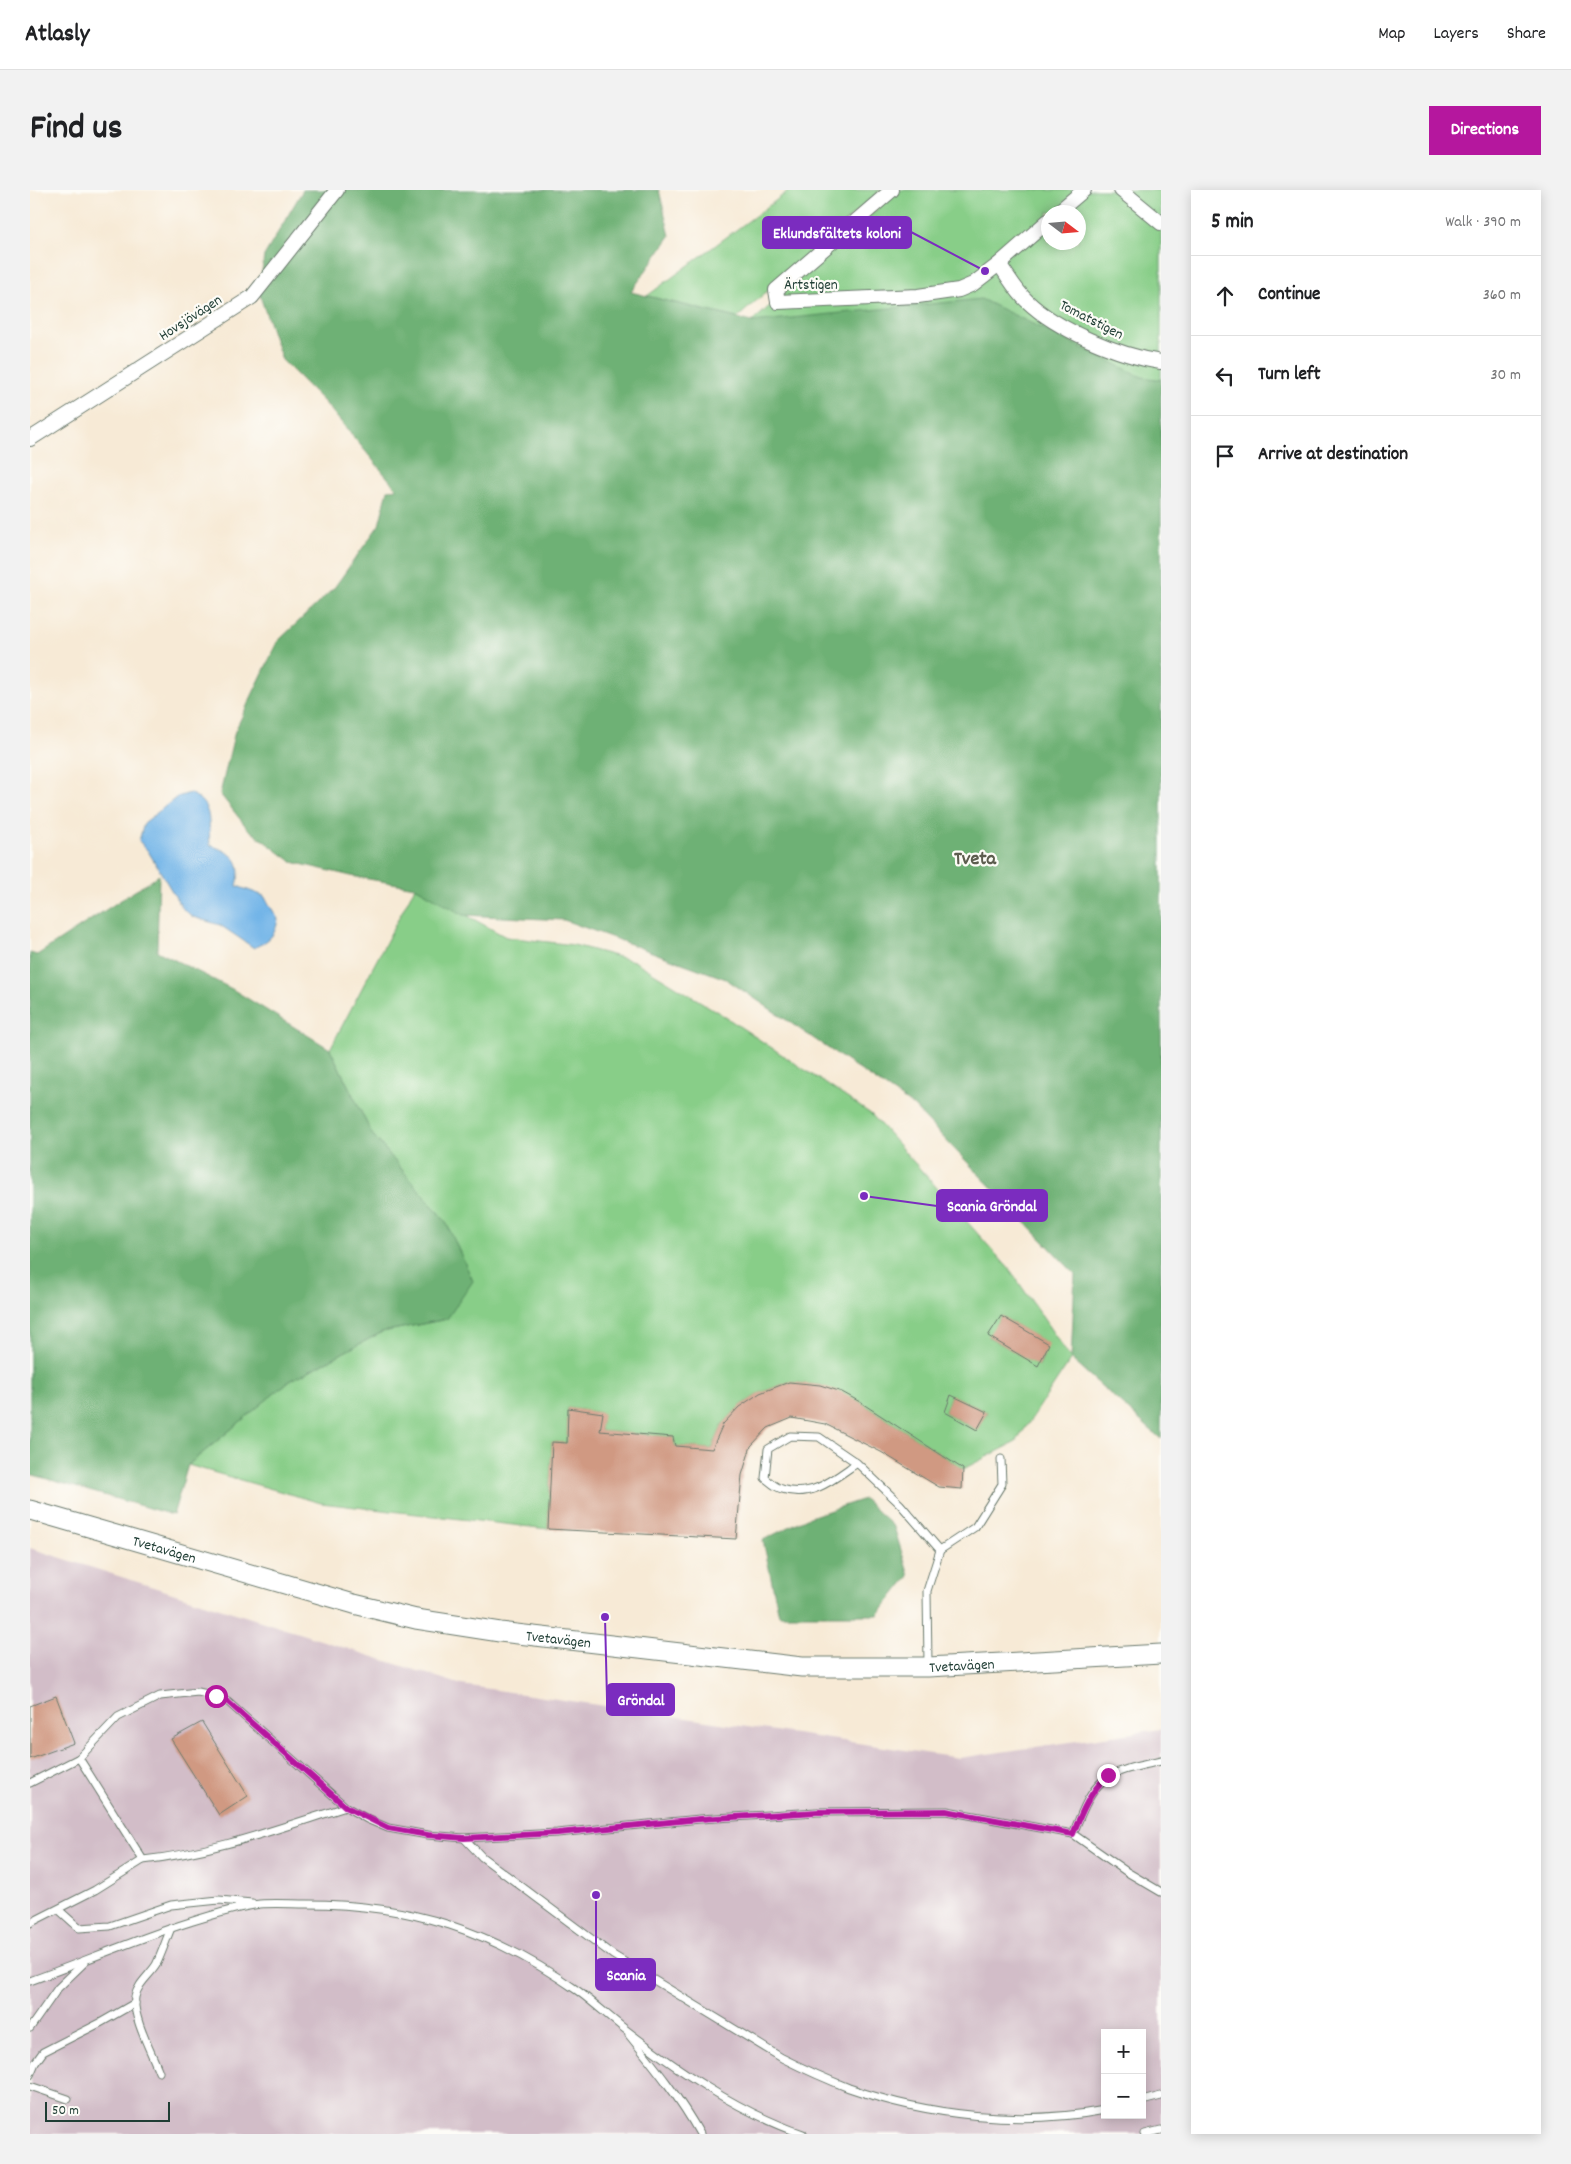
<!DOCTYPE html>
<meta charset="utf-8">
<style>
:root{--surface:#fff;--page:#f2f2f2;--text:#202124;--muted:#757577;--line:#e0e0e0;--accent:#b5179e}
body{margin:0;font-family:Dekko,sans-serif;background:var(--page);color:var(--text)}
.controls{position:absolute;right:15px;bottom:15px;display:grid;overflow:hidden;border-radius:0px;box-shadow:0 2px 12px #0003}
.controls button{width:45px;height:45px;display:grid;place-items:center;padding:0;border:0;border-bottom:1px solid var(--line);background:var(--surface);color:var(--text);font:25px sans-serif}
.compass{position:absolute;left:1011px;top:15px;width:45px;height:45px;border-radius:50%;background:var(--surface);box-shadow:0 2px 12px #0003;rotate:106deg}
.scale{position:absolute;left:15px;bottom:12px;width:125px;box-sizing:border-box;padding-left:5px;border:2px solid #1f3d34;border-top:0;font-size:14px;line-height:18px;white-space:nowrap;color:#1f3d34;-webkit-text-stroke:4px #fdfcf7;paint-order:stroke}
.stop{position:absolute;width:15px;height:15px;margin:-11px;border:4px solid #b5179e;border-radius:50%;background:#fff}
.stop.end{background:#b5179e;border-color:#fff;box-shadow:0 1px 5px #0008}
.list{margin:0;padding:0;list-style:none}
h2{display:flex;justify-content:space-between;align-items:center;height:65px;margin:0;padding:0 20px;font-size:21px}
h2 small{font-size:16px;font-weight:400;color:var(--muted)}
.list li{display:grid;grid-template-columns:32px 1fr auto;gap:15px;align-items:center;box-sizing:border-box;height:80px;padding:0 20px;border-top:1px solid var(--line)}
.list b{display:block;font-size:19px;white-space:nowrap}
.list em{font-size:16px;font-style:normal;color:var(--muted)}
.icon{flex:none;width:28px;height:28px;fill:none;stroke:currentColor;stroke-width:2;stroke-linecap:round;stroke-linejoin:round}
.map{position:relative;flex:none;width:1131px;height:1944px;overflow:hidden;border-radius:0px}
header{display:flex;align-items:center;gap:30px;box-sizing:border-box;height:70px;padding:0 25px;background:var(--surface);border-bottom:1px solid var(--line)}
header strong{font-size:24px}
nav{display:flex;gap:28px;margin-inline-start:auto;font-size:18px}
.intro{display:flex;align-items:center;justify-content:space-between;box-sizing:border-box;height:120px;padding:0 30px}
h1{margin:0;font-size:35px}
.button{padding:12px 22px;border-radius:0px;background:var(--accent);color:#fff;font-size:18px;font-weight:700}
main{display:flex;gap:30px;padding:0 30px}
aside{flex:1;background:var(--surface);border-radius:0px;box-shadow:0 2px 12px #0003}
.map>svg:first-child{display:block}
.industrial{fill:#d2bdc8;fill-rule:evenodd}
.green{fill:#88ce88;stroke:#54865e;fill-rule:evenodd}
.forest{fill:#6eb174;stroke:#467754}
.water{fill:#73b5e8;stroke:#49798e}
.building{fill:#d09982}
.lines{fill:none;stroke-linecap:round;stroke-linejoin:round}
.service-casing{stroke:#6b7a6d;stroke-width:9}
.minor-casing{stroke:#6b7a6d;stroke-width:16}
.secondary-casing{stroke:#6b7a6d;stroke-width:21}
.service{stroke:#fff;stroke-width:7}
.minor{stroke:#fff;stroke-width:14}
.secondary{stroke:#fff;stroke-width:19}
.route{stroke:#b5179e;stroke-width:6}
.labels{text-anchor:middle;stroke-width:4.5;stroke-linejoin:round;paint-order:stroke}
.street-label{font-size:15px;fill:#1f3d34;stroke:#fdfcf7}
.district-label{font-size:20px;font-weight:bold;fill:#5d5d4f;stroke:#fdfcf7}
.leader{fill:none;stroke:#7b2cbf;stroke-width:2}
.callout-dot{fill:#7b2cbf;stroke:#fdfcf7;stroke-width:2}
.callout{fill:#7b2cbf;stroke:#7b2cbf;stroke-width:2}
.callout-label{font-size:16px;text-anchor:middle;font-weight:bold;fill:#fff}
</style>
<header>
<strong>Atlasly</strong>
<nav><a>Map</a><a>Layers</a><a>Share</a></nav>
</header>
<div class="intro"><h1>Find us</h1><a class="button">Directions</a></div>
<main>
<div class="map">
<svg width="1131" height="1944" viewBox="0 0 1131 1944">
<rect width="100%" height="100%" fill="#fdfcf7"/>
<filter id="ink" filterUnits="userSpaceOnUse"><feTurbulence type="fractalNoise" baseFrequency=".02" numOctaves="2"/><feDisplacementMap in="SourceGraphic" scale="10" xChannelSelector="R" yChannelSelector="G"/><feConvolveMatrix kernelMatrix="1 2 1 2 8 2 1 2 1" color-interpolation-filters="sRGB"/></filter>
<filter id="wash" filterUnits="userSpaceOnUse"><feTurbulence type="fractalNoise" baseFrequency=".0096" numOctaves="4" result="noise"/><feDisplacementMap in="SourceGraphic" scale="20" xChannelSelector="R" yChannelSelector="G"/><feGaussianBlur stdDeviation="1.12" result="paint"/><feColorMatrix in="noise" values="0 0 0 0 0 0 0 0 0 0 0 0 0 0 0 0 0 1.4 0 .05"/><feComposite in="paint" operator="in"/></filter>
<g filter="url(#wash)">
<rect width="100%" height="100%" fill="#f7ead6"/>
<!-- industrial -->
<path class="industrial" d="M 0,1358 L 432,1495 L 929,1568 L 1131,1539 L 1131,1944 L 0,1944 ZM 1075,1843 L 1112,1843 L 1112,1925 L 1075,1925 Z"/>
<!-- green -->
<g class="green">
<path d="M 760,0 L 851,0 L 707,128 L 617,106 Z"/>
<path d="M 868,0 L 1131,0 L 1131,190 L 722,132 ZM 1018,22 L 1048,22 L 1048,52 L 1018,52 Z"/>
<path d="M 385,697 L 476,747 L 544,755 L 604,771 L 691,824 L 841,924 L 981,1081 L 1041,1169 L 986,1252 L 933,1279 L 830,1212 L 790,1195 L 759,1192 L 730,1203 L 709,1217 L 693,1234 L 682,1259 L 645,1256 L 643,1247 L 570,1241 L 572,1223 L 538,1218 L 537,1253 L 522,1252 L 518,1339 L 291,1313 L 158,1275 L 258,1192 L 352,1142 L 417,1129 L 416,1032 L 342,944 L 300,859 ZM 971,1126 L 1018,1154 L 1009,1176 L 959,1147 ZM 921,1205 L 957,1222 L 947,1240 L 915,1222 Z"/>
</g>
<!-- forest -->
<g class="forest">
<path d="M 273,0 L 629,0 L 640,46 L 601,102 L 722,132 L 951,109 L 1112,187 L 1131,190 L 1131,1249 L 1041,1169 L 1045,1084 L 883,916 L 696,789 L 534,730 L 433,725 L 385,697 L 321,686 L 262,672 L 218,639 L 190,604 L 205,541 L 248,451 L 304,398 L 349,335 L 358,300 L 367,299 L 296,214 L 252,170 L 229,103 L 234,66 Z"/>
<path d="M 129,685 L 127,761 L 202,799 L 300,859 L 342,944 L 416,1032 L 443,1091 L 417,1129 L 352,1142 L 258,1192 L 158,1275 L 143,1325 L 0,1284 L 0,763 L 7,765 Z"/>
<path d="M 834,1309 L 864,1337 L 879,1386 L 848,1425 L 749,1425 L 733,1350 L 777,1328 Z"/>
</g>
<!-- water -->
<path class="water" d="M 160,603 C 184,615 178,632 180,655 C 204,664 213,669 207,696 L 234,706 L 248,729 C 245,747 239,750 224,758 L 190,735 L 163,727 L 152,718 L 118,661 L 109,651 L 114,633 L 147,607 Z"/>
<g id="blocks">
<!-- building -->
<g class="building">
<path d="M 971,1126 L 1019,1154 L 1008,1176 L 958,1146 Z"/>
<path d="M 759,1192 L 790,1195 L 812,1202 L 830,1212 L 933,1279 L 932,1299 L 909,1297 L 851,1262 L 795,1234 L 762,1228 L 738,1238 L 721,1256 L 712,1285 L 706,1349 L 518,1339 L 522,1252 L 537,1253 L 538,1218 L 573,1223 L 570,1241 L 643,1247 L 645,1256 L 682,1259 L 693,1234 L 709,1217 L 730,1203 Z"/>
<path d="M 921,1205 L 957,1222 L 947,1240 L 915,1222 Z"/>
<path d="M 26,1506 L 44,1553 L 0,1569 L 0,1516 Z"/>
<path d="M 172,1532 L 218,1606 L 189,1625 L 141,1549 Z"/>
</g>
</g>
</g>
<g filter="url(#ink)">
<use href="#blocks" fill-opacity="0" stroke="#6b7a6d" stroke-width="1"/>
<g class="lines">
<!-- service casing -->
<g class="service-casing">
<g id="service">
<path d="M 827,1273 C 805,1288 782,1309 752,1299 C 746,1298 740,1292 735,1288 L 738,1259 L 760,1246 L 789,1247 L 827,1273 L 870,1314 L 910,1360"/>
<path d="M 898,1475 L 897,1401 L 910,1360 L 945,1337 L 972,1294 L 971,1269"/>
<path d="M 49,1568 L 113,1670 C 182,1663 249,1638 316,1617"/>
<path d="M 1131,1571 C 1071,1584 1066,1586 1043,1644 L 1097,1682 L 1131,1702"/>
<path d="M 0,1593 L 49,1568 L 88,1527 L 130,1506 L 168,1502 L 186,1506 L 198,1512 L 316,1617 L 337,1629 L 358,1638 L 398,1645 L 434,1648 L 527,1643 L 670,1629 L 787,1622 L 917,1621 L 1043,1644"/>
<path d="M 434,1648 L 452,1667 L 583,1765 L 752,1868 C 774,1879 796,1889 819,1898 C 899,1926 991,1936 1075,1920"/>
<path d="M 29,1720 L 49,1738 L 80,1736 L 141,1715 L 189,1710 L 222,1713"/>
<path d="M 0,1733 L 65,1700 L 113,1670"/>
<path d="M 0,1791 C 53,1772 106,1749 160,1732 C 182,1725 207,1717 230,1714 C 245,1713 262,1714 277,1714 C 381,1714 463,1741 548,1801 C 563,1812 576,1824 591,1836 C 646,1879 706,1921 773,1944"/>
<path d="M 0,1838 L 28,1798 L 54,1773"/>
<path d="M 599,1845 C 625,1877 650,1908 670,1944"/>
<path d="M 129,1882 C 122,1863 102,1827 105,1807 C 108,1793 119,1786 126,1775 C 132,1763 136,1750 141,1738"/>
<path d="M 0,1885 L 5,1873 L 13,1862 L 70,1833 L 105,1813"/>
<path d="M 0,1896 L 38,1909"/>
<path d="M 1112,1911 L 1131,1906"/>
<path d="M 1115,1944 L 1131,1940"/>
</g>
</g>
<!-- minor casing -->
<g class="minor-casing">
<g id="minor">
<path d="M 862,0 L 746,100 L 748,112 L 888,106 L 929,100 L 943,94 L 969,74 L 1018,31"/>
<path d="M 1091,0 L 1131,33"/>
<path d="M 1028,22 L 1054,0"/>
<path d="M 969,74 C 978,86 986,101 997,111 C 1027,140 1090,166 1131,172"/>
<path d="M 0,249 L 222,107 L 307,0"/>
</g>
</g>
<!-- secondary casing -->
<g class="secondary-casing">
<g id="secondary">
<path id="s1" d="M 0,1320 L 324,1414 L 386,1429 L 470,1442 L 772,1477 L 898,1477 L 1131,1464"/>
</g>
</g>
<!-- service -->
<use href="#service" class="service"/>
<!-- minor -->
<use href="#minor" class="minor"/>
<!-- secondary -->
<use href="#secondary" class="secondary"/>
</g>
</g>
<g class="lines" filter="url(#ink)">
<!-- route -->
<path class="route" d="M 186,1506 L 198,1512 L 316,1617 L 358,1638 L 398,1645 L 434,1648 L 528,1643 L 670,1629 L 787,1622 L 916,1621 L 1043,1644 C 1052,1621 1060,1602 1078,1585"/>
</g>
<g class="labels">
<!-- street labels -->
<g class="street-label">
<text x="781" y="99">Ärtstigen</text>
<text transform="translate(160 127) rotate(-33)" y="5">Hovsjövägen</text>
<text transform="translate(1062 129) rotate(27)" y="5">Tomatstigen</text>
<text dy="5" stroke="none"><textPath href="#s1" startOffset="140">Tvetavägen</textPath></text>
<text dy="5" stroke="none"><textPath href="#s1" startOffset="545">Tvetavägen</textPath></text>
<text dy="5" stroke="none"><textPath href="#s1" startOffset="950">Tvetavägen</textPath></text>
</g>
<!-- district labels -->
<g class="district-label">
<text x="945" y="674">Tveta</text>
</g>
</g>
<!-- callouts -->
<path class="leader" d="M955 81L881 42M834 1006L907 1016M575 1427L577 1509M566 1705L566 1784"/>
<g class="callout-dot">
<circle cx="955" cy="81" r="5"/>
<circle cx="834" cy="1006" r="5"/>
<circle cx="575" cy="1427" r="5"/>
<circle cx="566" cy="1705" r="5"/>
</g>
<g class="callout">
<rect x="733" y="27" width="148" height="31" rx="5"/>
<rect x="907" y="1000" width="110" height="31" rx="5"/>
<rect x="577" y="1494" width="67" height="31" rx="5"/>
<rect x="566" y="1769" width="59" height="31" rx="5"/>
</g>
<g class="callout-label">
<text x="807" y="48">Eklundsfältets koloni</text>
<text x="962" y="1021">Scania Gröndal</text>
<text x="611" y="1515">Gröndal</text>
<text x="596" y="1790">Scania</text>
</g>
</svg>
<div class="controls">
<button>+</button>
<button>−</button>
</div>
<svg class="compass" viewBox="-18 -18 36 36"><path d="M0-13l5 13h-10z" fill="#e53935"/><path d="M0 13l5-13h-10z" fill="#757577"/></svg>
<div class="scale">50 m</div>
<div class="stop" style="left:186px;top:1506px"></div>
<div class="stop end" style="left:1078px;top:1585px"></div>
</div>
<aside>
<h2>5 min<small>Walk · 390 m</small></h2>
<ul class="list">
<li><svg class="icon" aria-label="ahead" viewBox="0 0 24 24"><path d="M12 20V5M6 11l6-6 6 6"/></svg><div><b>Continue</b></div><em>360 m</em></li>
<li><svg class="icon" aria-label="left" viewBox="0 0 24 24"><path d="M17 20v-9H6M10 6l-5 5 5 5"/></svg><div><b>Turn left</b></div><em>30 m</em></li>
<li><svg class="icon" aria-label="arrive" viewBox="0 0 24 24"><path d="M6 21V4h12l-3 4 3 4H6"/></svg><div><b>Arrive at destination</b></div></li>
</ul>
</aside>
</main>
